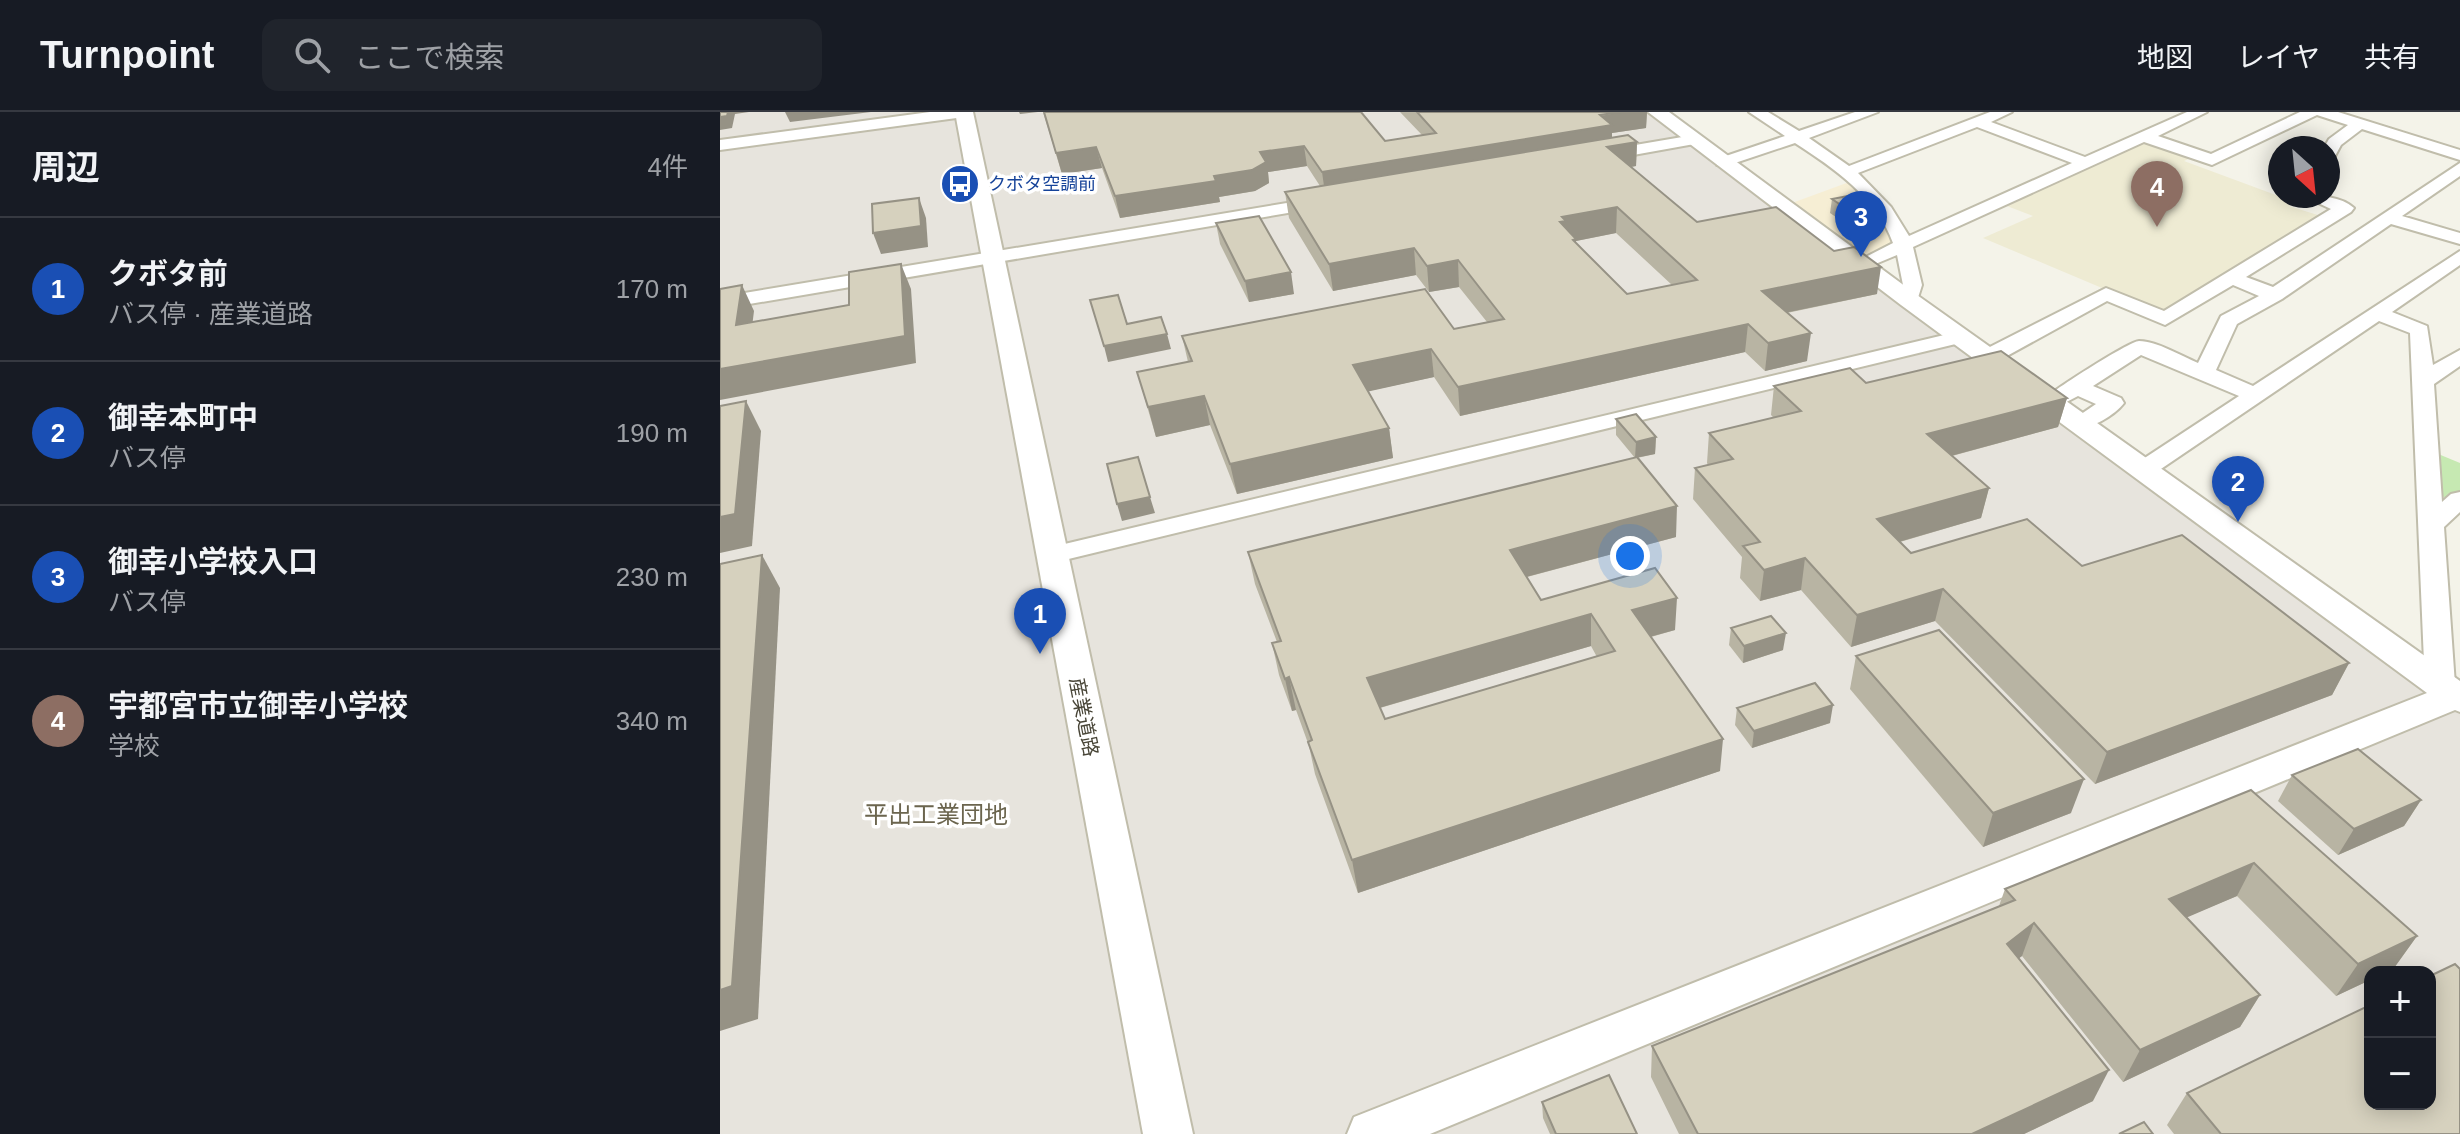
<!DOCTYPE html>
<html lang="ja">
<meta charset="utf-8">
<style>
:root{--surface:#171b24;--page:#20242c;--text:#f1f3f6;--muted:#9ea1a6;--line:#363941;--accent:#fb6319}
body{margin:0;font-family:Helvetica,"Noto Sans JP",sans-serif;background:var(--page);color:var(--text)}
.controls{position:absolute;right:24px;bottom:24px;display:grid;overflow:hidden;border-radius:16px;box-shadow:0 4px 20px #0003}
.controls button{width:72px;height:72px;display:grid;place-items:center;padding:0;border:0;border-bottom:2px solid var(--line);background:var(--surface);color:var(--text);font:40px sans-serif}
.compass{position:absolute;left:1548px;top:24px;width:72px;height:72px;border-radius:50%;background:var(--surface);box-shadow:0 4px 20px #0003;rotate:153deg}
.you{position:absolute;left:910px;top:444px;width:28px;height:28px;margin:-20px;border:6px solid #fff;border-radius:50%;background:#1a73e8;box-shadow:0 0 0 12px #1a73e833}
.badge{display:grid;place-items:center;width:52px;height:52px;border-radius:50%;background:var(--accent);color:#fff;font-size:26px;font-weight:700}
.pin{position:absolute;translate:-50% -66px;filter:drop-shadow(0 2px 4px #0008)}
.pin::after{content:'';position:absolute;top:42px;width:28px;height:24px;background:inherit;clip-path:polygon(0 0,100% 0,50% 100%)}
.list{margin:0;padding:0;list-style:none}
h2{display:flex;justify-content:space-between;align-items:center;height:104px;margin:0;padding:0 32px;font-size:34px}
h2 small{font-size:26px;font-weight:400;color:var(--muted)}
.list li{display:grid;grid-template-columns:52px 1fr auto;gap:24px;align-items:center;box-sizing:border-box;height:144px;padding:0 32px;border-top:2px solid var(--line)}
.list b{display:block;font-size:30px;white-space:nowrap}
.list p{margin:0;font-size:26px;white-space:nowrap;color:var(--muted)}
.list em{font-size:26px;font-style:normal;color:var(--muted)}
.icon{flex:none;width:44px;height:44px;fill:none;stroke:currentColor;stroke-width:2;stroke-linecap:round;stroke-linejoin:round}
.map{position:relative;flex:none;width:1740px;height:1022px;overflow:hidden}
header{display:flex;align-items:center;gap:48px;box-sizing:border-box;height:112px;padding:0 40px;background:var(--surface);border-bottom:2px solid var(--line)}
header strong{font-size:38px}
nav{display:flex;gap:44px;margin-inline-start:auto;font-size:28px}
.search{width:560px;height:72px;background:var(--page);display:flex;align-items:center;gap:20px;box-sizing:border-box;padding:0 28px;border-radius:16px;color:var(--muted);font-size:30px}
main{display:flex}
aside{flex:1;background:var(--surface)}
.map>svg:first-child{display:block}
.commercial{fill:#f6eed4}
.industrial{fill:#e7e4dd;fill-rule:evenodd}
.education{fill:#eeebd3}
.green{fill:#c6e9b2}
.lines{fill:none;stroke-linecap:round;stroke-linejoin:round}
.minor-casing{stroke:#c0bdab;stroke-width:4}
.tertiary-casing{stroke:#c0bdab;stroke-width:4}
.minor{fill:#fff;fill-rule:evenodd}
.tertiary{fill:#fff;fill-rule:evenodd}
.wall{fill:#b8b4a3;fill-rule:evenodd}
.shaded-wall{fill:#969285}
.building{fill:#d6d1be;stroke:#969285;stroke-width:2;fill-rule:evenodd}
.labels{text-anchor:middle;stroke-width:7;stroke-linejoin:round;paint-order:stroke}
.far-transit-label{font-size:18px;fill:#164399;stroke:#fff;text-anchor:start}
.street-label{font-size:20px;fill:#484537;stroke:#fff}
.quarter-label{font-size:24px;fill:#6b654e;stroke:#fff}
</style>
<header>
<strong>Turnpoint</strong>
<div class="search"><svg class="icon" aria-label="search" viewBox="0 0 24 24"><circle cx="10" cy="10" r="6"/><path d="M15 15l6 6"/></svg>ここで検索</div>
<nav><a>地図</a><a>レイヤ</a><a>共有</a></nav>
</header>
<main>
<aside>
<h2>周辺<small>4件</small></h2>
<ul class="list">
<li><span class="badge" style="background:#1a4fb4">1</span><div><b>クボタ前</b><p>バス停 · 産業道路</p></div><em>170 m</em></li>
<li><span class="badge" style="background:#1a4fb4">2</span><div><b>御幸本町中</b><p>バス停</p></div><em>190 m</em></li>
<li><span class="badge" style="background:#1a4fb4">3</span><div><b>御幸小学校入口</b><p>バス停</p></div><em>230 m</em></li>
<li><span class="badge" style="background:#8d6e63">4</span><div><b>宇都宮市立御幸小学校</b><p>学校</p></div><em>340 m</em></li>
</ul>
</aside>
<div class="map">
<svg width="1740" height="1022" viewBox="0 0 1740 1022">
<rect width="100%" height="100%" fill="#f4f3e9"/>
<!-- commercial -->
<path class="commercial" d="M 1132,69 L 1147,85 L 1177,131 L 1147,147 L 1072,91 Z"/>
<!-- industrial -->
<path class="industrial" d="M 0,0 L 930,0 L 1740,596 L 1740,1022 L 0,1022 ZM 1650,860 L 1710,860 L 1710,992 L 1650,992 Z"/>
<!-- education -->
<path class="education" d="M 1419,32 L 1447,33 L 1475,44 L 1464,49 L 1575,90 L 1569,94 L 1604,105 L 1446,203 L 1263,126 L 1313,104 L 1287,94 Z"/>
<!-- green -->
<path class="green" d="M 1711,339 L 1740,351 L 1740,378 L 1729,387 L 1714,381 Z"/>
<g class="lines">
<!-- minor casing -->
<g class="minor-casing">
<g id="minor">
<path d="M 210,0 L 252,0 L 244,5 L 0,38 L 0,28 Z"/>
<path d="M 1029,0 L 1048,0 L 1079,19 L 1135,0 L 1158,0 L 1089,26 L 1129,54 L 1270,0 L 1292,0 L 1271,10 L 1365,45 L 1467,0 L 1487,0 L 1438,24 L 1491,42 L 1580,0 L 1618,0 L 1740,38 L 1740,48 L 1642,17 L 1621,33 L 1614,46 L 1608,48 L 1608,36 L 1604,36 L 1609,27 L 1628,13 L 1597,3 L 1492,53 L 1424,30 L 1193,135 L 1202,173 L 1196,192 L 1189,194 L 1179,188 L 1183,173 L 1177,143 L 1141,158 L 1132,152 L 1173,131 C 1157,86 1114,56 1075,31 L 1009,53 L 997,53 L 997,47 L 1065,24 ZM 1257,15 L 1352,51 L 1189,124 L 1171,95 L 1138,61 Z"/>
<path d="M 974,23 L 980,25 L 980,31 L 880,49 L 872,44 L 880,39 Z"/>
<path d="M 1740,51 L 1740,64 L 1682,104 L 1740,121 L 1740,132 L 1671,112 L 1562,187 L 1517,212 L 1496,258 L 1533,274 L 1740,139 L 1740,153 L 1672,200 L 1707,214 L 1713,253 L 1740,238 L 1740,254 L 1714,272 L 1722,390 L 1731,382 L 1740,380 L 1740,400 L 1724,415 L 1735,573 L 1730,580 L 1720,583 L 1710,580 L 1705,573 L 1690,221 L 1659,209 L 1432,363 L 1414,363 L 1411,358 L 1414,353 L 1519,284 L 1421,243 L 1373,274 L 1401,286 L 1404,291 C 1394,304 1367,320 1351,316 L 1348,311 L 1376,292 L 1358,284 L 1331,298 L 1320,291 C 1326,282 1410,229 1419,229 C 1437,229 1461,244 1478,251 L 1501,204 L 1539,184 L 1513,173 L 1445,213 L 1387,189 L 1276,250 L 1260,250 L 1257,245 L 1260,240 L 1386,176 L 1444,199 L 1611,97 L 1583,84 C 1602,84 1620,84 1634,96 L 1631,100 L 1526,165 L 1553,175 Z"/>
<path d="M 603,85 L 612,90 L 609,94 L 0,197 L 0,185 Z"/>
<path d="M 1241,219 L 1248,221 L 1251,225 L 1248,229 L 332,451 L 323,449 L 319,443 L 323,437 L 332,435 Z"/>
</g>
</g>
<!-- tertiary casing -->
<g class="tertiary-casing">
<g id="tertiary">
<path d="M 235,0 L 253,0 L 473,1022 L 423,1022 Z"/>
<path d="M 928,0 L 949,0 L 1197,183 L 1740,569 L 1740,600 L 1735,598 L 710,1022 L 627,1022 L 634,1005 L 1707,581 L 1181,193 Z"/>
</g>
</g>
<!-- minor -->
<use href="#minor" class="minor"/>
<!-- tertiary -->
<use href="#tertiary" class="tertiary"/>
</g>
<!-- wall -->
<g class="wall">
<path d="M 323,0 L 641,0 L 665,29 L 702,23 L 680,0 L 927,0 L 926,16 L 892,21 L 892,25 L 917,30 L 916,54 L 911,55 L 977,110 L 1157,182 L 1067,201 L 1087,249 L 1045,259 L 1025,240 L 740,304 L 714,265 L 648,279 L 669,316 L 673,346 L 517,382 L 490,313 L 436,325 L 417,260 L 468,250 L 462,224 L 734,217 L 767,210 L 739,175 L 709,180 L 696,163 L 613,179 L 569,106 L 565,80 L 600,74 L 587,54 L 548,60 L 549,71 L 535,79 L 499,85 L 500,90 L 400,106 L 382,56 L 342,62 ZM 896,121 L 952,173 L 907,182 L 856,131 L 856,129 Z"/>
<path d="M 1112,87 L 1164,101 L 1162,115 L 1138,120 L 1110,101 Z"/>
<path d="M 496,111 L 574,182 L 529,190 L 500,132 Z"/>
<path d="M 1146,271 L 1347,286 L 1338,315 L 1232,344 L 1269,376 L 1261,406 L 1180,430 L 1191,441 L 1362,454 L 1629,551 L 1612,583 L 1375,672 L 1215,509 L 1131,535 L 1081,478 L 1040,489 L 1020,466 L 1022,445 L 973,387 L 975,356 L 988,353 L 987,351 L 989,321 L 1054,306 L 1051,303 L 1054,274 Z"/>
<path d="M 896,307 L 936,325 L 935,342 L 917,346 L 956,425 L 807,465 L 821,488 L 955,518 L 931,525 L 1000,659 L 638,781 L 595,662 L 589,634 L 576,598 L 572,599 L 559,563 L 552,531 L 557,530 L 535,472 L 528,440 L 915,346 L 896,323 ZM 871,534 L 877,545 L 665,607 L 660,596 Z"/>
<path d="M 1011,516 L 1063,538 L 1023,551 L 1009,533 Z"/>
<path d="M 1136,544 L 1351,701 L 1263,735 L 1130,577 Z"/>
<path d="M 1017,596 L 1110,611 L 1032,636 L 1015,613 Z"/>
<path d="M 1572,663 L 1701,688 L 1684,714 L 1618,743 L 1558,689 Z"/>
<path d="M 1531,678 L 1697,824 L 1674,856 L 1666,860 L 1650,860 L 1650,868 L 1616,884 L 1517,784 L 1466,805 L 1540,883 L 1520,915 L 1403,970 L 1302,844 L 1299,846 L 1373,989 L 1304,1022 L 959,1022 L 931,965 L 932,934 L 1279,794 L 1285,777 Z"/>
<path d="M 1467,981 L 1740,1022 L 1454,1022 L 1447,1013 Z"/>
<path d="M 822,990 L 917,1022 L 830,1022 L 823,1006 Z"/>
</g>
<!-- shaded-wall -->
<g class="shaded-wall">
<path d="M 8,0 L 29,0 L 15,2 L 12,16 L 0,18 L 0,5 Z"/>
<path d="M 65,0 L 151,0 L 70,10 Z"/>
<path d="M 299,0 L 318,0 L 300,2 Z"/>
<path d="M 901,0 L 927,0 L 926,16 L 892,21 L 892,34 L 605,81 L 602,60 Z"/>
<path d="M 917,30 L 916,54 L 887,59 L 887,35 Z"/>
<path d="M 584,34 L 587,54 L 548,60 L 549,71 L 535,79 L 499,85 L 500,90 L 400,106 L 395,84 L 494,64 L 540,40 Z"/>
<path d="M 376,35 L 382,56 L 342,62 L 336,41 Z"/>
<path d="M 199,86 L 206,106 L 208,135 L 161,142 L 153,121 Z"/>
<path d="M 897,95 L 896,121 L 856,129 L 856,153 L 840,110 L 842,105 Z"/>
<path d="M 1164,101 L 1162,115 L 1138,120 L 1140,106 Z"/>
<path d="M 694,136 L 696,163 L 613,179 L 609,152 Z"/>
<path d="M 738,148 L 739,175 L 709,180 L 707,154 Z"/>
<path d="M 181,152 L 191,177 L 196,251 L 0,288 L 0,257 L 185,224 Z"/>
<path d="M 1161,155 L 1157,182 L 1039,206 L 1042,179 Z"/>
<path d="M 571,160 L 574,182 L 529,190 L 525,169 Z"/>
<path d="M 22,173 L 34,199 L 29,240 L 16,213 Z"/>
<path d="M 1028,212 L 1025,240 L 740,304 L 738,275 Z"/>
<path d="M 1091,221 L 1087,249 L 1045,259 L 1048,231 Z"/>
<path d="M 447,222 L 451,237 L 388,250 L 384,234 Z"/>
<path d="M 711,237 L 714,265 L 637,282 L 633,253 Z"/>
<path d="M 484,284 L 490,313 L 436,325 L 428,295 Z"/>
<path d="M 1347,286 L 1338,315 L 1201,352 L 1207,322 Z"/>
<path d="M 26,289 L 41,319 L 32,434 L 0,441 L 0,405 Z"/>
<path d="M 669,316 L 673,346 L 517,382 L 510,352 Z"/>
<path d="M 936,325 L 935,342 L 915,346 L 916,330 Z"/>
<path d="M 1269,376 L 1261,406 L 1151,438 L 1157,407 Z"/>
<path d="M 430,385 L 435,401 L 402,409 L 397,392 Z"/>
<path d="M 957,394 L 956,425 L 791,469 L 790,438 Z"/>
<path d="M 42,443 L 60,476 L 38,907 L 0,919 L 0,878 Z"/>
<path d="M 1085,446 L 1081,478 L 1040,489 L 1044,458 Z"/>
<path d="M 1223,477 L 1215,509 L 1131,535 L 1137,503 Z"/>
<path d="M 957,486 L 955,518 L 911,530 L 912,498 Z"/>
<path d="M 871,502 L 871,534 L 652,598 L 647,566 Z"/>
<path d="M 1066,521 L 1063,538 L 1023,551 L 1024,534 Z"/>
<path d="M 1629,551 L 1612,583 L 1375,672 L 1387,640 Z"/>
<path d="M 569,565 L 576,598 L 572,599 L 565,567 Z"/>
<path d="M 1113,593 L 1110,611 L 1032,636 L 1034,619 Z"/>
<path d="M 1003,627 L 1000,659 L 638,781 L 632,748 Z"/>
<path d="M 1364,667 L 1351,701 L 1263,735 L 1273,701 Z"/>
<path d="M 1701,688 L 1684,714 L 1618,743 L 1634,717 Z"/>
<path d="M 1534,751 L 1517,784 L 1433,820 L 1449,787 Z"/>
<path d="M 1314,811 L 1302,844 L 1276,864 L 1287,832 Z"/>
<path d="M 1697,824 L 1674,856 L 1666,860 L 1650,860 L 1650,868 L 1616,884 L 1638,852 Z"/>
<path d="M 1540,883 L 1520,915 L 1403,970 L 1420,938 Z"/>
<path d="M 1389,958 L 1373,989 L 1304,1022 L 1252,1022 Z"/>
</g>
<!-- building -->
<g class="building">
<path d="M 0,0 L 8,0 L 7,4 L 0,5 Z"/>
<path d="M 324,0 L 641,0 L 665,29 L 716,21 L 697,0 L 901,0 L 880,3 L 892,13 L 602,60 L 584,34 L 540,40 L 546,50 L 532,58 L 494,64 L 496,69 L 395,84 L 376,35 L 336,41 Z"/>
<path d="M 908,23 L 917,30 L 887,35 L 977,110 L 1056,95 L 1114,139 L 1134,135 L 1161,155 L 1042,179 L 1091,221 L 1048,231 L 1028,212 L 738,275 L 711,237 L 633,253 L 669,316 L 510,352 L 484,284 L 428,295 L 417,260 L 472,249 L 462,224 L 705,177 L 734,217 L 784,207 L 738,148 L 707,154 L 694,136 L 609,152 L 565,80 ZM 897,95 L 977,168 L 907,182 L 853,128 L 856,127 L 840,110 L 846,109 L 842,105 Z"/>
<path d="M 1138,82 L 1164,101 L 1140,106 L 1112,87 Z"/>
<path d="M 199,86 L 201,114 L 153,121 L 152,92 Z"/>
<path d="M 539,104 L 571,160 L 525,169 L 496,111 Z"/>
<path d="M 181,152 L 185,224 L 0,257 L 0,177 L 22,173 L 16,213 L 129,193 L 129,160 Z"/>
<path d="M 398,183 L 407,212 L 441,205 L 447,222 L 384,234 L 370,188 Z"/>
<path d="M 1281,239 L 1347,286 L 1207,322 L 1269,376 L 1157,407 L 1191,441 L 1307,407 L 1362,454 L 1462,423 L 1629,551 L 1387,640 L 1223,477 L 1137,503 L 1085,446 L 1044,458 L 1023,434 L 1040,430 L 975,356 L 1013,347 L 989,321 L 1081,299 L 1054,274 L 1130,256 L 1146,271 Z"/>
<path d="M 26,289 L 15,402 L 0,405 L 0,294 Z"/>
<path d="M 916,302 L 936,325 L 916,330 L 896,307 Z"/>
<path d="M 418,345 L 430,385 L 397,392 L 387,352 Z"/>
<path d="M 917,345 L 957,394 L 790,438 L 821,488 L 935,456 L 957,486 L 912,498 L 1003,627 L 632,748 L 588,630 L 592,628 L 569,565 L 565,567 L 552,531 L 561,529 L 528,440 ZM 871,502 L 895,539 L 665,607 L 647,566 Z"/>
<path d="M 42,443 L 12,874 L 0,878 L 0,452 Z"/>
<path d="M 1051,504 L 1066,521 L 1024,534 L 1011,516 Z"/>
<path d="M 1219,518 L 1364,667 L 1273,701 L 1136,544 Z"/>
<path d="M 1095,571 L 1113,593 L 1034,619 L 1017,596 Z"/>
<path d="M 1638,637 L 1701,688 L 1634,717 L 1572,663 Z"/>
<path d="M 1531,678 L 1697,824 L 1638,852 L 1534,751 L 1449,787 L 1540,883 L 1420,938 L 1314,811 L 1287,832 L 1389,958 L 1252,1022 L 978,1022 L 932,934 L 1295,788 L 1285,777 Z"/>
<path d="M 1735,852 L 1740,857 L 1740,1022 L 1501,1022 L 1467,981 L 1650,893 L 1650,992 L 1710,992 L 1710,864 Z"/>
<path d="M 889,963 L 917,1022 L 836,1022 L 822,990 Z"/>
<path d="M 1424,1010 L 1433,1022 L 1399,1022 Z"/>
</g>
<!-- icons -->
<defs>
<g id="bus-disc" transform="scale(2)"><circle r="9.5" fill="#1a4fb4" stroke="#fff"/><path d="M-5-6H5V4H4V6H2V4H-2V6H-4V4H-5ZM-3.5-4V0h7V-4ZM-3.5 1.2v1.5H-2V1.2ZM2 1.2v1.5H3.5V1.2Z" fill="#fff"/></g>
</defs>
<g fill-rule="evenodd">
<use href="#bus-disc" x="240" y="72"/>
</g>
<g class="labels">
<!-- far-transit labels -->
<g class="far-transit-label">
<text x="268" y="78">クボタ空調前</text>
</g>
<!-- street labels -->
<g class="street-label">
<text transform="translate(364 605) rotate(79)" y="7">産業道路</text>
</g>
<!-- quarter labels -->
<g class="quarter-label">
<text x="216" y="711">平出工業団地</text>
</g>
</g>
</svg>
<div class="controls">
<button>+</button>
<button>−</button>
</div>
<svg class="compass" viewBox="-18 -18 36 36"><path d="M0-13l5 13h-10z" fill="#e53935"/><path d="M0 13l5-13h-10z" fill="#9ea1a6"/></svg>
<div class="you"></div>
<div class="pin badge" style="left:320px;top:542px;background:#1a4fb4">1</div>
<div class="pin badge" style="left:1518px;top:410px;background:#1a4fb4">2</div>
<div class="pin badge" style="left:1141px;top:145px;background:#1a4fb4">3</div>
<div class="pin badge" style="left:1437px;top:115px;background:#8d6e63">4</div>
</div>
</main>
